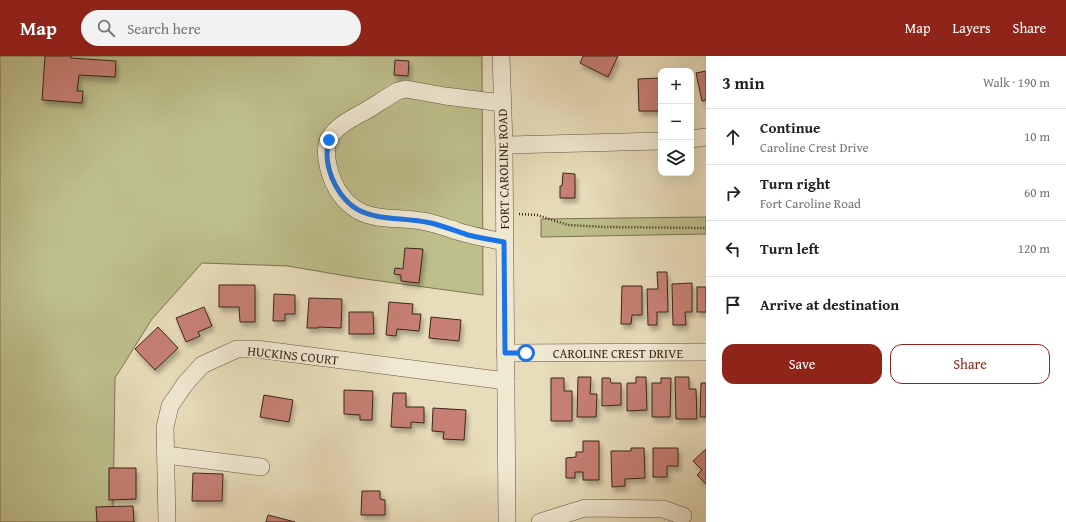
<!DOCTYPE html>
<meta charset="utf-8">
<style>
:root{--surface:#fff;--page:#f2f2f2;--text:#202124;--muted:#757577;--line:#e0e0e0;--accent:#8f2418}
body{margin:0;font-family:"Gentium Book Plus",serif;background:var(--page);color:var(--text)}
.controls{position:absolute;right:12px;top:12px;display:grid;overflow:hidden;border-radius:8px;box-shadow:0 4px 16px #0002}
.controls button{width:36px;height:36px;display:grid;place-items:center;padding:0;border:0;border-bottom:1px solid var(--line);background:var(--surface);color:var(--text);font:20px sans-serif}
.stop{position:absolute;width:12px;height:12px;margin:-9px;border:3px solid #1a73e8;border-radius:50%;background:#fff}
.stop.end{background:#1a73e8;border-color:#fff;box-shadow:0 1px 4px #0008}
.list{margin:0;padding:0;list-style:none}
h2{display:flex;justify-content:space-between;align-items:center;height:52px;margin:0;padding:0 16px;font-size:17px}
h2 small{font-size:13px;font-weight:400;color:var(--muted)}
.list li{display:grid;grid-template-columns:26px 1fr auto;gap:12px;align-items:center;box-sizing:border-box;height:56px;padding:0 16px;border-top:1px solid var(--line)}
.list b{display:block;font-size:15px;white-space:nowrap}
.list p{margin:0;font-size:13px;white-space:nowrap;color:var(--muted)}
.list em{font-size:13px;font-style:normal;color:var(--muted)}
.actions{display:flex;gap:8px;padding:12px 16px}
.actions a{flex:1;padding:9px 0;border:1px solid var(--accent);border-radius:12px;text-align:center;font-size:14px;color:var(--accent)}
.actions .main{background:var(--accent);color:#fff}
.icon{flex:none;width:22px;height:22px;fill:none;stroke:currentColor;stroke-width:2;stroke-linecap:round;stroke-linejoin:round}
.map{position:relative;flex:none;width:706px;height:466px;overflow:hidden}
header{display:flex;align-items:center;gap:24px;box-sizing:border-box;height:56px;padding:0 20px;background:var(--accent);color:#fff}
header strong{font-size:19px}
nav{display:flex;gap:22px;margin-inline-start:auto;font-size:14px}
.search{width:280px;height:36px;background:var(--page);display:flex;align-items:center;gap:10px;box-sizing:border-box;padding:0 14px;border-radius:22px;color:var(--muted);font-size:15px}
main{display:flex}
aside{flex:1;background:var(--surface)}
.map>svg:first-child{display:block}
.green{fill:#bdbf8b;stroke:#7c7253}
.building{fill:#c88074;stroke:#3a241b;filter:url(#shadow)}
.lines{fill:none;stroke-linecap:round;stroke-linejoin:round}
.minor-casing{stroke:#665243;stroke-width:18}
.path{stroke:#3a241b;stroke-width:2.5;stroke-dasharray:1 2;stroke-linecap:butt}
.minor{stroke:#f0e9d2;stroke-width:17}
.route{stroke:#1a73e8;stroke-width:5}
.labels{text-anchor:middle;stroke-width:3.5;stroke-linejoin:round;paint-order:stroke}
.street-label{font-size:13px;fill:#3a241b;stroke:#f0e9d2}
</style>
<header>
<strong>Map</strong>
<div class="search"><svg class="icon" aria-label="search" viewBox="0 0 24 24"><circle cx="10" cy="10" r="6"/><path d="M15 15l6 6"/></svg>Search here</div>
<nav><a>Map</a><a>Layers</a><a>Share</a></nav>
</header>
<main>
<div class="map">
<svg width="706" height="466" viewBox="0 0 706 466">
<defs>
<filter id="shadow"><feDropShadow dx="2.5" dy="4.5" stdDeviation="2" flood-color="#0004"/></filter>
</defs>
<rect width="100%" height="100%" fill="#e8ddba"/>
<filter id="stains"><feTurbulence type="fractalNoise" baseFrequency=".005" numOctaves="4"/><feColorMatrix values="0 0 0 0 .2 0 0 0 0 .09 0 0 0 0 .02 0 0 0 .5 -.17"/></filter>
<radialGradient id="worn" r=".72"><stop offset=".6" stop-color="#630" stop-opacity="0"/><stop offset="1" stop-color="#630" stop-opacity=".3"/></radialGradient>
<!-- green -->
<g class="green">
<path d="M 0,0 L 482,0 L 483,239 L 358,222 L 288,210 L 202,207 L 152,263 L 115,322 L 113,466 L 0,466 Z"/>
<path d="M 706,161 L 706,178 L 541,181 L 541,163 Z"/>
</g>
<!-- building -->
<g class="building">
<path d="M 45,0 L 71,0 L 71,2 L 116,5 L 115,21 L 79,19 L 77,35 L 83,35 L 82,47 L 42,44 Z"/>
<path d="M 583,0 L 618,0 L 608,21 L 580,7 Z"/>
<path d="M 395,4 L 409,5 L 408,20 L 394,19 Z"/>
<path d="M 706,15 L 706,44 L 702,45 L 696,17 Z"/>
<path d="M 659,22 L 660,55 L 639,55 L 638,23 Z"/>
<path d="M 563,117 L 575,118 L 575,142 L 560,142 L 560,130 L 562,130 Z"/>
<path d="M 405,192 L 423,193 L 419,227 L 401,225 L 401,219 L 394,218 L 395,212 L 403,213 Z"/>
<path d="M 657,216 L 667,216 L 668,256 L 657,256 L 657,269 L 648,269 L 647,233 L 658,233 Z"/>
<path d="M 692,227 L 692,256 L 685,256 L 686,269 L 673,269 L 672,228 Z"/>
<path d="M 219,229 L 255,229 L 255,266 L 240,266 L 239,251 L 219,251 Z"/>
<path d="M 622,230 L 642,230 L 642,259 L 632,259 L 631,268 L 621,268 Z"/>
<rect x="697" y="231" width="9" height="25"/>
<path d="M 274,238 L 295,239 L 295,258 L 285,258 L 285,265 L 273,265 Z"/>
<path d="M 309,242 L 342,243 L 341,272 L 318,271 L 318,272 L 307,272 Z"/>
<path d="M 389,246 L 413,248 L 412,258 L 421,258 L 419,275 L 397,273 L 396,280 L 386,279 Z"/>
<path d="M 204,251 L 212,270 L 198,276 L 200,280 L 186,286 L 176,262 Z"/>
<path d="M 349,256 L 373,256 L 374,278 L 349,278 Z"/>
<path d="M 431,261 L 461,264 L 459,285 L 429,282 Z"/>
<path d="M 158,271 L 178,292 L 155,314 L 135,293 Z"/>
<path d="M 578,321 L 591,321 L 590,338 L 597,338 L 596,361 L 577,361 Z"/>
<path d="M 636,321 L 646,321 L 647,354 L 627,355 L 627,327 L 636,327 Z"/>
<path d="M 675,321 L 689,321 L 689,333 L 696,333 L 697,363 L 676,363 Z"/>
<path d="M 551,322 L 564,322 L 564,335 L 572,335 L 572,365 L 551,365 Z"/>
<path d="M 602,322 L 610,322 L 611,327 L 621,327 L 621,349 L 602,350 Z"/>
<path d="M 661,322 L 671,322 L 670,361 L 652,361 L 652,327 L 661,327 Z"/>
<path d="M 701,327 L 706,327 L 706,361 L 700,361 Z"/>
<path d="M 344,334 L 373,335 L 372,364 L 360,364 L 360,359 L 344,358 Z"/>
<path d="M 393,337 L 406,337 L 406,351 L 424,351 L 424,367 L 411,366 L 411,372 L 391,371 Z"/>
<path d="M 264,339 L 293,344 L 289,366 L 260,361 Z"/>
<path d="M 433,352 L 466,354 L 464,384 L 443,383 L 444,376 L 432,375 Z"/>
<path d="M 583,385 L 599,385 L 599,424 L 583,424 L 583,416 L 575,416 L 575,422 L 566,422 L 566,402 L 576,401 L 576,396 L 583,396 Z"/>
<path d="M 631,392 L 644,392 L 645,422 L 625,423 L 625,430 L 612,431 L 611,395 L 631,395 Z"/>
<path d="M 653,392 L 678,392 L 678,410 L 667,410 L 667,421 L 653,421 Z"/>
<path d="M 706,393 L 706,428 L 697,419 L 702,414 L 693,405 Z"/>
<path d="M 109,412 L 136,412 L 136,443 L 109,444 Z"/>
<path d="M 193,417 L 223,418 L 222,445 L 192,445 Z"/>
<path d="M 362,435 L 380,435 L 380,443 L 385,444 L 385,459 L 361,459 Z"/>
<path d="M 133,450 L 134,466 L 97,466 L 96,451 Z"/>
<path d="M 268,459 L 295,466 L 266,466 Z"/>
</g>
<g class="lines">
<!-- minor casing -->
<g class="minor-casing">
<g id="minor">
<path d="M 501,0 L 504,89 L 507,466"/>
<path d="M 502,47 L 445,40 L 406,33 L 398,35 C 389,40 380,46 372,51 C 358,60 339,67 330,81 C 321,96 331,126 341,139 C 345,145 352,151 359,155 C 378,165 401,161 422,165 C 435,167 447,172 460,176 C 474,180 489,183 504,186"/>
<path d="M 691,83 L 706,81"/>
<path d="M 504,89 L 661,85"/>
<path d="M 505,297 L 706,296"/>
<path d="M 166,399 L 261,411"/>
<path d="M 167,466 L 165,371 L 170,350 L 185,328 L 202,309 L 237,293 L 256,293 L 506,325"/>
<path d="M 540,466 L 585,452 L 663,453 L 683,460"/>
</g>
</g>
<!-- path -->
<path class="path" d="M 519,158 L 537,159 L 568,169 L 605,171 L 706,172"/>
<!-- minor -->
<use href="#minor" class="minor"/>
</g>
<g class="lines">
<!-- route -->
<path class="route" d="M 329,84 C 325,97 327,109 332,122 C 353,171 388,158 431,167 C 443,170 456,175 468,179 C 480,182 492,184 504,186 L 505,297 L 526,297"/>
</g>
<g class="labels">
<!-- street labels -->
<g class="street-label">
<text transform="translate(503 113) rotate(-91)" y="5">FORT CAROLINE ROAD</text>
<text x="618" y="302">CAROLINE CREST DRIVE</text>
<text transform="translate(293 299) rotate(6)" y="5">HUCKINS COURT</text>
</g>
</g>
<rect width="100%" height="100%" filter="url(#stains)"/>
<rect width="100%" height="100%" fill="url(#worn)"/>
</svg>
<div class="controls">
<button>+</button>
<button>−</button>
<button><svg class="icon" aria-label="layers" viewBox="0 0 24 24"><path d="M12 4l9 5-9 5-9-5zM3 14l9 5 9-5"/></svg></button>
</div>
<div class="stop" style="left:526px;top:297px"></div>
<div class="stop end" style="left:329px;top:84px"></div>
</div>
<aside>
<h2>3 min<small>Walk · 190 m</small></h2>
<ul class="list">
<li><svg class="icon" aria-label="ahead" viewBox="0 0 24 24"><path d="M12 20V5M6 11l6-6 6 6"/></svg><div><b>Continue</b><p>Caroline Crest Drive</p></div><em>10 m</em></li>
<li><svg class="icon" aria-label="right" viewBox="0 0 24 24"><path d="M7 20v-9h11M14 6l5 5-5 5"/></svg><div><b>Turn right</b><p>Fort Caroline Road</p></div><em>60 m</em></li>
<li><svg class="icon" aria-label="left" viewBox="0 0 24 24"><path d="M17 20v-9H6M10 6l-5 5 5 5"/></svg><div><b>Turn left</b></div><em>120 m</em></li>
<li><svg class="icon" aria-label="arrive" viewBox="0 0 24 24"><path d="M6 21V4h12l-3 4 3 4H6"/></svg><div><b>Arrive at destination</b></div></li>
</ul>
<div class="actions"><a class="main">Save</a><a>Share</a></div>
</aside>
</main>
